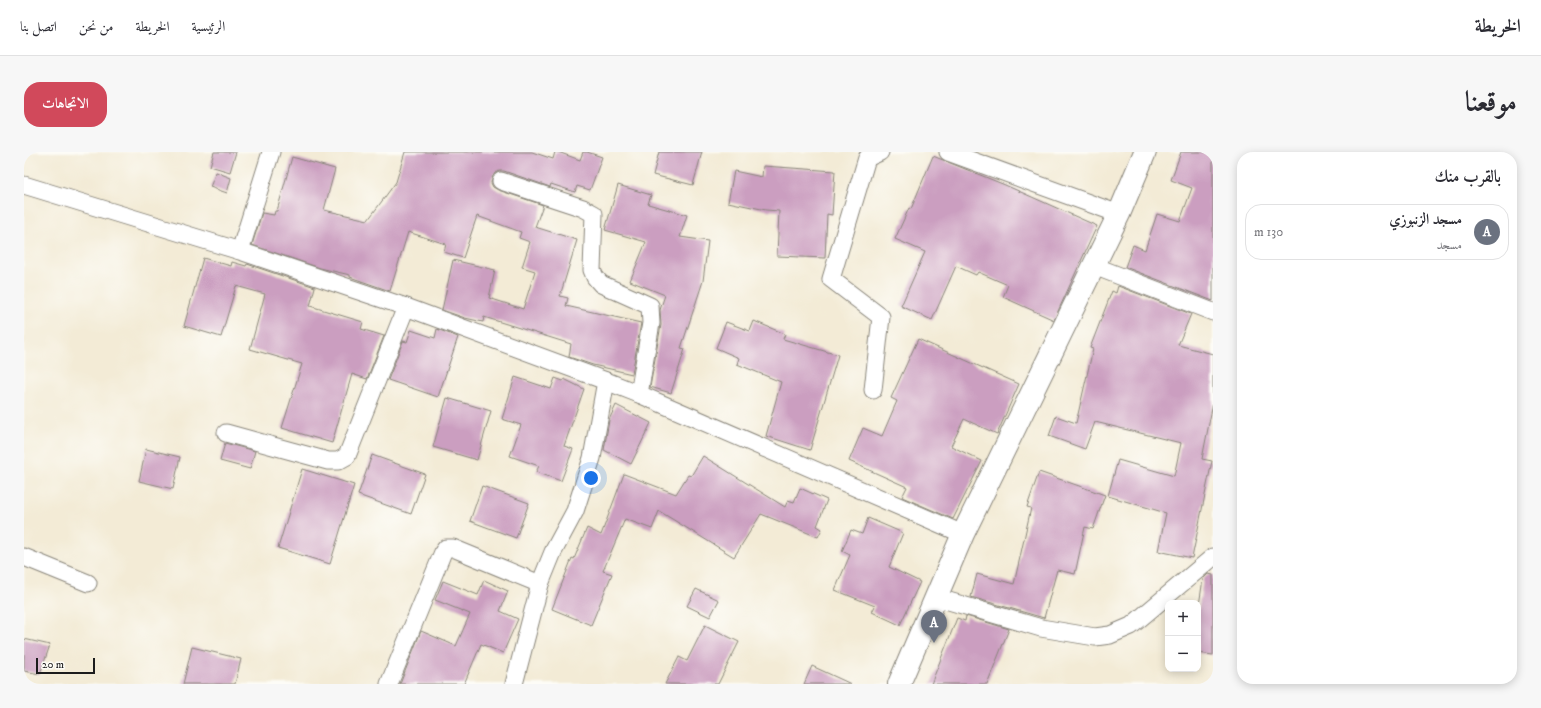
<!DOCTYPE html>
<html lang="ar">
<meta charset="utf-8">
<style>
:root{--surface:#fff;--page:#f7f7f7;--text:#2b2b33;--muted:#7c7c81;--line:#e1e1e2;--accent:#d1495b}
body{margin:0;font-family:"IM FELL DW Pica",Amiri,serif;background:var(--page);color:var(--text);direction:rtl}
.controls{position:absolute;right:12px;bottom:12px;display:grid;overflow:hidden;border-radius:8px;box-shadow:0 2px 10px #0003}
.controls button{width:36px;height:36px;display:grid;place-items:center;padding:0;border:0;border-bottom:1px solid var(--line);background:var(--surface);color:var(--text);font:20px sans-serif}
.scale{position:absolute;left:12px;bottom:10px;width:59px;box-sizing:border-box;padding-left:4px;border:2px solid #1c1c1c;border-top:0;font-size:11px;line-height:14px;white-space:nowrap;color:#1c1c1c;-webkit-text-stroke:3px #fdfcf7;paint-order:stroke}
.you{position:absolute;left:567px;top:326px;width:14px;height:14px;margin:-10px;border:3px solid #fff;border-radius:50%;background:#1a73e8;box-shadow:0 0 0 6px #1a73e833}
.badge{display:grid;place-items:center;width:26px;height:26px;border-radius:50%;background:var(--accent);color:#fff;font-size:13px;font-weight:700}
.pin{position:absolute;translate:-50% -33px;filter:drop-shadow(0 1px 2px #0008)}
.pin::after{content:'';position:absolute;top:21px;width:14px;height:12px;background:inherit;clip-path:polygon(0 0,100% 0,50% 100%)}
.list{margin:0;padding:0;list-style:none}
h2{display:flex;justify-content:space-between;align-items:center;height:52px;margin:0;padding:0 16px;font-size:17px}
h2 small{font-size:13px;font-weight:400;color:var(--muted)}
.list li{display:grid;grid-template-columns:26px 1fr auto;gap:12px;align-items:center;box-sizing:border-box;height:56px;margin:0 8px 8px;padding:0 8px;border:1px solid var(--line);border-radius:16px}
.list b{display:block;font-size:15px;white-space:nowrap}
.list p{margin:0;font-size:13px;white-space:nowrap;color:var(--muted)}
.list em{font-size:13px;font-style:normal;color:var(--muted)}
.map{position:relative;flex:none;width:1189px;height:532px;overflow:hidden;direction:ltr;border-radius:16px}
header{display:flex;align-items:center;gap:24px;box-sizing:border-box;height:56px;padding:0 20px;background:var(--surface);border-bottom:1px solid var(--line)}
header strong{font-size:19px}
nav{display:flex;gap:22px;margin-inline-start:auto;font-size:14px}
.intro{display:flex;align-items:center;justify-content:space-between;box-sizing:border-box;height:96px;padding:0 24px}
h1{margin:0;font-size:28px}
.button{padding:10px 18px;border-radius:16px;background:var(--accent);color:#fff;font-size:14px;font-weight:700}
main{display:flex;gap:24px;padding:0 24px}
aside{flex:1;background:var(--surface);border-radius:16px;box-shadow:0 2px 10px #0003}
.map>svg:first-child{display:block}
.building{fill:#cb9ec0}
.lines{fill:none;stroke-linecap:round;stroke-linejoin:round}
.street-casing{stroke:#888479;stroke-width:19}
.secondary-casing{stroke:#888479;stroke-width:24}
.street{stroke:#fff;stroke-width:17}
.secondary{stroke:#fff;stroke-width:22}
</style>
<header>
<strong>الخريطة</strong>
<nav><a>الرئيسية</a><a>الخريطة</a><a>من نحن</a><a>اتصل بنا</a></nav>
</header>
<div class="intro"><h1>موقعنا</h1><a class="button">الاتجاهات</a></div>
<main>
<aside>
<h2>بالقرب منك<small></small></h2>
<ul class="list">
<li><span class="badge" style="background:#6b7280">A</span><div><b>مسجد الزنبوزي</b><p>مسجد</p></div><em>130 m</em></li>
</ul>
</aside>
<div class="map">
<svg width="1189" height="532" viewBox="0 0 1189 532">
<rect width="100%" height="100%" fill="#fdfcf7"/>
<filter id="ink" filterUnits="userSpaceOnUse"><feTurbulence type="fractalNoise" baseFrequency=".025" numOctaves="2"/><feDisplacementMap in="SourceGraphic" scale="8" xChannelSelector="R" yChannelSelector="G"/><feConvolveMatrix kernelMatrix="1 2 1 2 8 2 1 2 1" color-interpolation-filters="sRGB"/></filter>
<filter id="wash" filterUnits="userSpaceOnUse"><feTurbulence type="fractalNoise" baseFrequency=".012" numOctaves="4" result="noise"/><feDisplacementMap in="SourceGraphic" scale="16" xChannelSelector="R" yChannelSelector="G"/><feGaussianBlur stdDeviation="0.9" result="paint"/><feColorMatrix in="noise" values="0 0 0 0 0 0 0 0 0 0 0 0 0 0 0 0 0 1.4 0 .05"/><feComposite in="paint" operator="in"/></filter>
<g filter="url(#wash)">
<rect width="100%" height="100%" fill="#f3ebd6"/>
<g id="blocks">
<!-- building -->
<g class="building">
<path d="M 190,0 L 212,0 L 206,20 L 186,14 Z"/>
<path d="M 381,0 L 508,0 L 529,7 L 531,0 L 534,0 L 556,8 L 559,0 L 563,0 L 578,5 L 566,38 L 553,34 L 551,40 L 527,32 L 526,35 L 480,19 L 475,19 L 471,21 L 468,26 L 467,31 L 469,35 L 474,38 L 519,53 L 511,75 L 553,88 L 536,144 L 544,146 L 542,154 L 617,171 L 608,222 L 569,213 L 545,205 L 547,192 L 460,165 L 459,170 L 441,166 L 418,158 L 429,108 L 471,118 L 465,146 L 499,157 L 511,119 L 498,115 L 506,90 L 495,86 L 497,80 L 453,64 L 439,106 L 420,100 L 422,92 L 384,80 L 366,139 L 326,125 L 326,123 L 296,116 L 228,93 L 238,61 L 250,63 L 251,59 L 253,59 L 268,5 L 311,17 L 300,58 L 344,68 L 372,30 Z"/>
<path d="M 635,0 L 678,0 L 669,33 L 629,23 Z"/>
<path d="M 1157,0 L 1189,0 L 1189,149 L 1101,115 L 1109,93 L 1121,98 L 1133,62 L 1156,69 L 1168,36 L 1147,28 Z"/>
<path d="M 909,4 L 981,33 L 1073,74 L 1030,168 L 979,145 L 984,133 L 954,120 L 952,123 L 932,114 L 908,168 L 877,154 L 901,100 L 871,87 L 885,56 L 887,57 Z"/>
<path d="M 739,14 L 811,19 L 808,63 L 803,62 L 801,106 L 753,104 L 755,59 L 742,58 L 704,50 L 710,19 L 738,25 Z"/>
<path d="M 192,20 L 207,26 L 203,41 L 186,35 Z"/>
<path d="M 594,33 L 627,43 L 624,52 L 663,63 L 656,85 L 684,89 L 679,129 L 657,196 L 661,197 L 647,241 L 626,235 L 637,173 L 636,158 L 641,143 L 606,129 L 622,90 L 581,78 Z"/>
<path d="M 179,106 L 207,114 L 208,110 L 222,114 L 223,112 L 291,135 L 286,154 L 339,170 L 337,177 L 360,184 L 343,227 L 328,222 L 308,291 L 258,276 L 278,212 L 226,197 L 241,142 L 212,134 L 197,185 L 160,174 Z"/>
<path d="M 1094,134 L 1167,162 L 1154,193 L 1189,202 L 1189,251 L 1178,307 L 1188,309 L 1168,406 L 1134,399 L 1142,361 L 1084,344 L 1094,308 L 1150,324 L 1157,291 L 1071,270 L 1061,297 L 1025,284 L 1032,264 L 1052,271 L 1069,197 L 1066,196 L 1088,139 L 1092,141 Z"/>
<path d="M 730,169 L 761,182 L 759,187 L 814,203 L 786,298 L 742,284 L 757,230 L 713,212 L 715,206 L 692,196 L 702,170 L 726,179 Z"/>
<path d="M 413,177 L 434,185 L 414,245 L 364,228 L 379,189 L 383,190 L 387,178 L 411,186 Z"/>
<path d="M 894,187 L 995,232 L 973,282 L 940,267 L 927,294 L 958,309 L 929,367 L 878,345 L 883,335 L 825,309 L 839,276 L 858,284 L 873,249 L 867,246 Z"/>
<path d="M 491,225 L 527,237 L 531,226 L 539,229 L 540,227 L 560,237 L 540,294 L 549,297 L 537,329 L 512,320 L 515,314 L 486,304 L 497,273 L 478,267 Z"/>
<path d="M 423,246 L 467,259 L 453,308 L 409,295 Z"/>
<path d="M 592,253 L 627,271 L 607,312 L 580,298 L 585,268 Z"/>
<path d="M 201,291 L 231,299 L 226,317 L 196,309 Z"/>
<path d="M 122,297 L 156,305 L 149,337 L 115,329 Z"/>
<path d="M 348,303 L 401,322 L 387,362 L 334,343 Z"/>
<path d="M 679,304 L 761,355 L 764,348 L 770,350 L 776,336 L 803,348 L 793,374 L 798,377 L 794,385 L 737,362 L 710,405 L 635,359 L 628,377 L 601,367 L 579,419 L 588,422 L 567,473 L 528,457 L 548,406 L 550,407 L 563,376 L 577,383 L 600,322 L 652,342 L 664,323 L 667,324 Z"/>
<path d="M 278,317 L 330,333 L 306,412 L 254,396 Z"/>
<path d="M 1015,320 L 1081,343 L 1069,377 L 1061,375 L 1051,422 L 1033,418 L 1020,466 L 947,445 L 953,422 L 990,432 L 1007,356 L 1003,355 Z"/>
<path d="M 458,334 L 505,351 L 492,386 L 446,369 Z"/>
<path d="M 844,366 L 879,381 L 865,415 L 896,430 L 876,473 L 848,460 L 851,454 L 811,438 L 826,403 L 818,399 L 827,378 L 838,382 Z"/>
<path d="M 1184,422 L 1189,423 L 1189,503 L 1174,501 L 1174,460 L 1179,427 Z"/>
<path d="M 460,428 L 484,439 L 476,459 L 494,467 L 479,501 L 457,492 L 440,532 L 376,532 L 397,479 L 432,494 L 446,462 L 411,448 L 419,429 L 454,443 Z"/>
<path d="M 672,437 L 695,448 L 686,465 L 663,454 Z"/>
<path d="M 942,464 L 985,477 L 963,532 L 907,532 L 933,466 L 941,469 Z"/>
<path d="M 681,473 L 715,490 L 694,532 L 641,532 L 655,505 L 663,509 Z"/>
<path d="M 0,487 L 26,493 L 16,522 L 0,519 Z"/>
<path d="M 168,495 L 217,507 L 211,532 L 159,532 Z"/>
<path d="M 788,514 L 827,532 L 780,532 Z"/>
</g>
</g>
</g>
<g filter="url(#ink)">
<use href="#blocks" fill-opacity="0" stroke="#888479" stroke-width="1"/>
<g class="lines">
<!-- street casing -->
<g class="street-casing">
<g id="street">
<path d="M 924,0 L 1095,62"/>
<path d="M 477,29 L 559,56 L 570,62 L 568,118 L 571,125 L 577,132 L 626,154 L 627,171 L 615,242"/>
<path d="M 0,33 L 216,99 L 382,155 L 582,229 L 615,242 L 939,382"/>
<path d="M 216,99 L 247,0"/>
<path d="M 1070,114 L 1189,160"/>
<path d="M 849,238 L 857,165 L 807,127 L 843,6 L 856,0"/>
<path d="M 202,281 L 304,309 L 314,309 L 323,304 L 382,155"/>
<path d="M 0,405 L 64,431"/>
<path d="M 911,445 L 1017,476 L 1071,485 L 1086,483 L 1107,474 L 1189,405"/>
<path d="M 365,532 L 419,400 L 422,396 L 429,396 L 516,432"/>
<path d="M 490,532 L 516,432 L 529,400 L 551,359 L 568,306 L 582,229"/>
</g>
</g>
<!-- secondary casing -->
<g class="secondary-casing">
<path id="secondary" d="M 875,532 L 939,382 L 1095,62 L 1121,0"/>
</g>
<!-- street -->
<use href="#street" class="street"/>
<!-- secondary -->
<use href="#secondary" class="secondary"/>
</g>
</g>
</svg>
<div class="controls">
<button>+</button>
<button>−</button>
</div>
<div class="scale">20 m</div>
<div class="you"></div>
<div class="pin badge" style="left:910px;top:491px;background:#6b7280">A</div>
</div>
</main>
